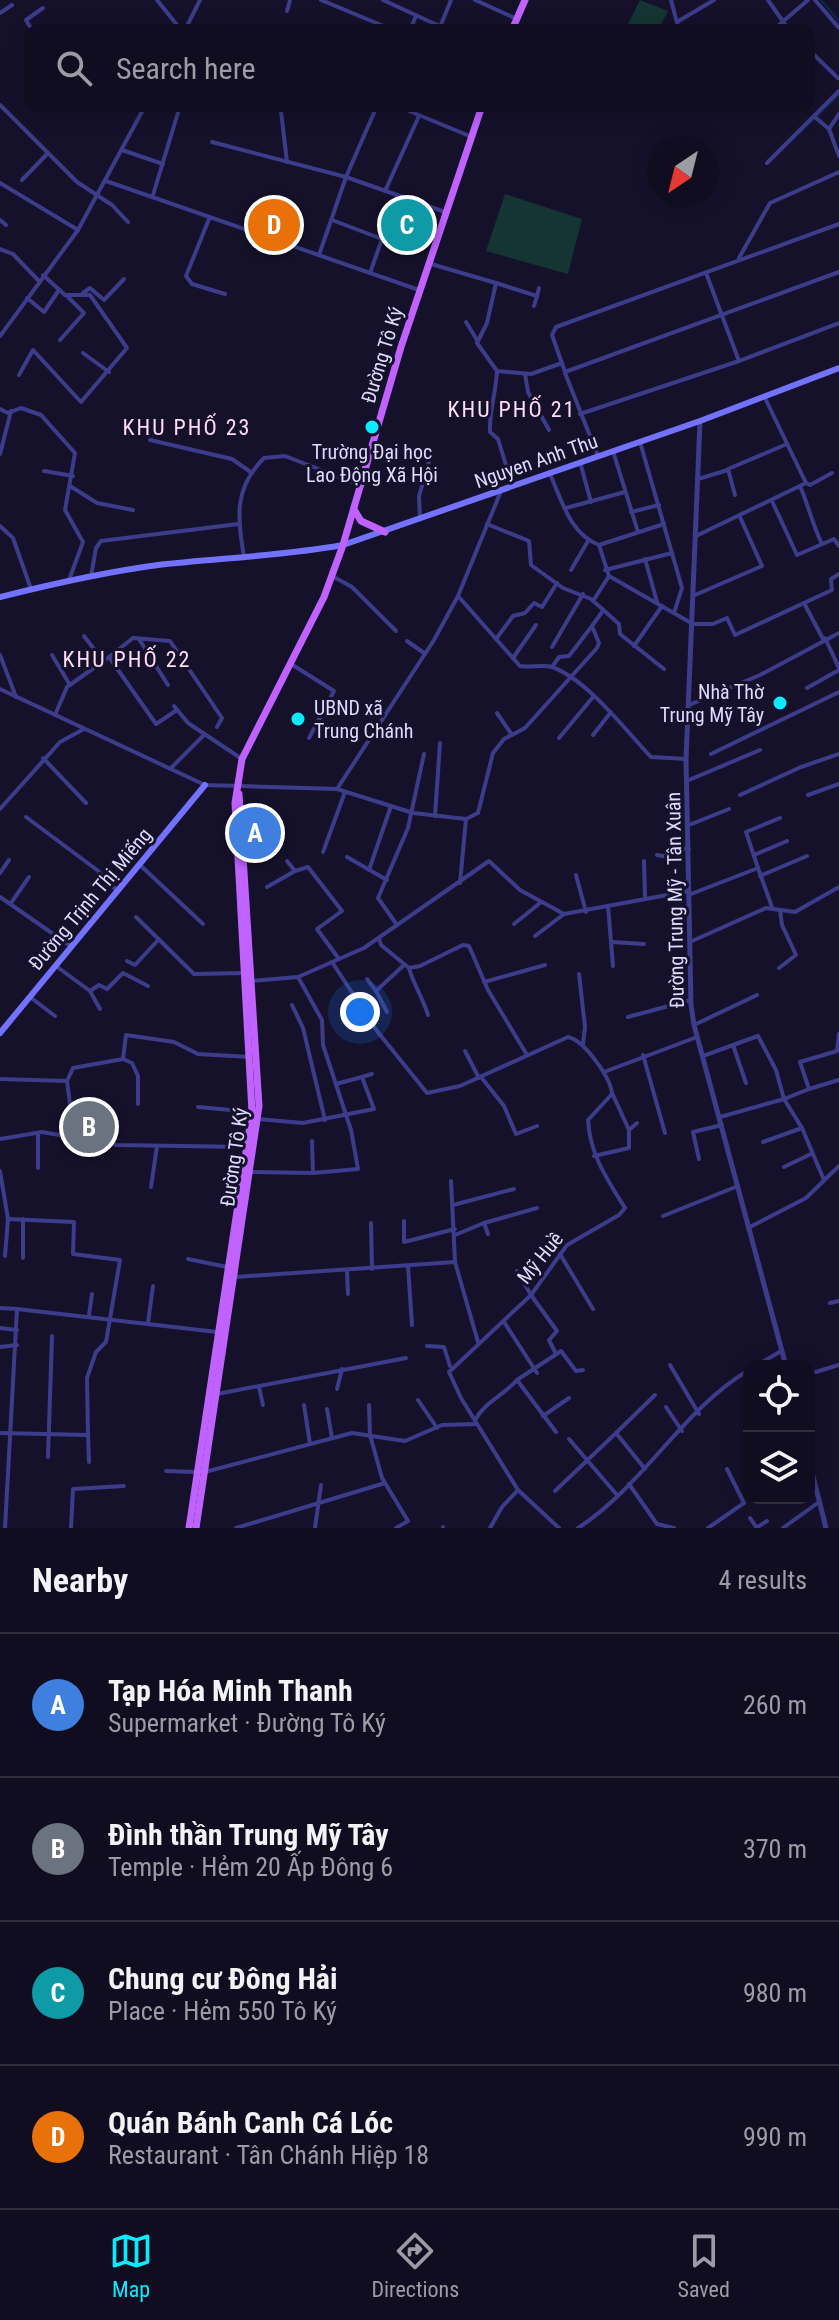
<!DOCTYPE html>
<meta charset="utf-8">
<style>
:root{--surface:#100d20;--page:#1e1b2d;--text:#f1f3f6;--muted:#9c9ca5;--line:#302d3e;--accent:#07edff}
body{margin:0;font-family:"Roboto Condensed",sans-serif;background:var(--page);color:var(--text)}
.controls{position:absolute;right:24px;bottom:24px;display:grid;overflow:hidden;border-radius:16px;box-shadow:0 4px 20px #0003}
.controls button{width:72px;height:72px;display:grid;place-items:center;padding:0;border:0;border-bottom:2px solid var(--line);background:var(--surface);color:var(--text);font:40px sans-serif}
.compass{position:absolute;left:647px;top:136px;width:72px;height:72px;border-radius:50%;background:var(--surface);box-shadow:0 4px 20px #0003;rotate:215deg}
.you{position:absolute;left:360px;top:1012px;width:28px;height:28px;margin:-20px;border:6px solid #fff;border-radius:50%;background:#1a73e8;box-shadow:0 0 0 12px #1a73e833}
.badge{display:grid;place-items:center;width:52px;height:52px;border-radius:50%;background:var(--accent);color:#fff;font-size:26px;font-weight:700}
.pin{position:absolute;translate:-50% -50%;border:4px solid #fff;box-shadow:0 2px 8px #0006}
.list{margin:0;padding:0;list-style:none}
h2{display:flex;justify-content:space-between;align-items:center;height:104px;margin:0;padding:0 32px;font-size:34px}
h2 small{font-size:26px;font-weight:400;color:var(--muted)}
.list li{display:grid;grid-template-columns:52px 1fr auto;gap:24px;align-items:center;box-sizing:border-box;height:144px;padding:0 32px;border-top:2px solid var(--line)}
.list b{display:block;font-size:30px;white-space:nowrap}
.list p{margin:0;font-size:26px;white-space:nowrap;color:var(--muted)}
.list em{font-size:26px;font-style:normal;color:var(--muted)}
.icon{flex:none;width:44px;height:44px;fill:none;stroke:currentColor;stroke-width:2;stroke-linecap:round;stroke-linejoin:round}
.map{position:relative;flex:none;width:839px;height:1528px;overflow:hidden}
.search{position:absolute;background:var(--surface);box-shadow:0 4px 20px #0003;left:24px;right:24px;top:24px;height:88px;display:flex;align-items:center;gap:20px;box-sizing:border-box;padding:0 28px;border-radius:16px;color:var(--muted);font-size:30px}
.sheet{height:680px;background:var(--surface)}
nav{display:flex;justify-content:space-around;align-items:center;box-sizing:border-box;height:112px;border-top:2px solid var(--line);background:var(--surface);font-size:22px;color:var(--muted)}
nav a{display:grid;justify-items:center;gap:4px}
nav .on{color:var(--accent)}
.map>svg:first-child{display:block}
.pitch{fill:#143533}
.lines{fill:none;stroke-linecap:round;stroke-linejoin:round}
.stream{stroke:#0d274e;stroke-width:2}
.minor{stroke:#3d3c8a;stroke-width:4}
.tertiary{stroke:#3d3c8a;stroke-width:5}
.secondary{stroke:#7272ff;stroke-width:6}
.primary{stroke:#c062ff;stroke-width:7}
.poi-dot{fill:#07edff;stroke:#15112b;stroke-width:3}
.labels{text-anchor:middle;stroke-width:6;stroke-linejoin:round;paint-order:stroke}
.street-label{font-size:20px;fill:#dedbff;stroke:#15112b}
.poi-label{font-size:20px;fill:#dedbff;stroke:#15112b}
.neighbourhood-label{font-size:22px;letter-spacing:2px;fill:#ffddf4;stroke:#15112b}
</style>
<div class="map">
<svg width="839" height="1528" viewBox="0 0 839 1528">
<rect width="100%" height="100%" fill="#15112b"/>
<!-- pitch -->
<g class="pitch">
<path d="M 640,0 L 668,11 L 658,30 L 641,30 L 628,24 Z"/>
<path d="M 505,194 L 582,219 L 568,274 L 486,251 Z"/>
</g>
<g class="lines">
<!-- stream -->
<g class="stream">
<path d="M 821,0 L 839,21"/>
<path d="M 788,144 L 839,95"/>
</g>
<!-- minor -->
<g class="minor">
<path d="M 157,0 L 181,30"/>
<path d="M 321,0 L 393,30"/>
<path d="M 383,0 L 448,30"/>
<path d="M 475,0 L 517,19"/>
<path d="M 671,0 L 679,30"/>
<path d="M 768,0 L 789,30"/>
<path d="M 815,0 L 839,28"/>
<path d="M 287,11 L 290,0"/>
<path d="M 0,13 L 12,5"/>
<path d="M 677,22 L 714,0"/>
<path d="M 440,27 L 451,0"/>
<path d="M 32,30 L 26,20 L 43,8"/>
<path d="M 185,30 L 200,0"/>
<path d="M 410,30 L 416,16"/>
<path d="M 773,30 L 808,0"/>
<path d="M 809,50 L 838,78"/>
<path d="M 0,105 L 77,182 L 112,205 L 128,222"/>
<path d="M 397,106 L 472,137"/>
<path d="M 281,111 L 287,162"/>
<path d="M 816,118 L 829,129 L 839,156"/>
<path d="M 829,129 L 839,114"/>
<path d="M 212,142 L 346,177 L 445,212"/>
<path d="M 122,150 L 163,164"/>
<path d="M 767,163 L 839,91"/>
<path d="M 22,180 L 47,154"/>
<path d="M 106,181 L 419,290"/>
<path d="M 0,183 L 78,230"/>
<path d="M 385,191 L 419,116"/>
<path d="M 153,195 L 180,106"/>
<path d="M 209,219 L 186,276 L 192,284 L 225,294"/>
<path d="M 0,220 L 6,225"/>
<path d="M 332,220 L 382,239 L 370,273"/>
<path d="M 839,224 L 556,327 L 552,335 L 565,372 L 839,272"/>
<path d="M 259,234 L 266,212"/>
<path d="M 382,239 L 398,196"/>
<path d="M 0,249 L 13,254 L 39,281"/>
<path d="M 319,255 L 346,177 L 377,106"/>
<path d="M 739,258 L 770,203 L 839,172"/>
<path d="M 431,264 L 496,283 L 487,323 L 477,343 L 497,371 L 531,374 L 562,363"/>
<path d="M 706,273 L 739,361"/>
<path d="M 496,283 L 537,296 L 534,306"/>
<path d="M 83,293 L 90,288 L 104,300 L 124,279"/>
<path d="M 537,296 L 539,288"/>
<path d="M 27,298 L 44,312 L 59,290"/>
<path d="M 466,322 L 477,340"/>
<path d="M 0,336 L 78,230 L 145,106"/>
<path d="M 60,340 L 84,313 L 67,296"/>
<path d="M 83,353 L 109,372"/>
<path d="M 497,371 C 496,393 489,411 490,432 L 498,439 L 512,485"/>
<path d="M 565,373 L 598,456"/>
<path d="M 525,374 L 528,392 L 549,430"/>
<path d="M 19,375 L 33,350 L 81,402 L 127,348 L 90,295 L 65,295 L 43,275"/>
<path d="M 0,409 L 8,413 L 21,408 L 41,415 L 75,453 L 65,510 L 83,542 L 69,580"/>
<path d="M 580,414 L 739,361 L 839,323"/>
<path d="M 150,440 L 232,459 L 252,473"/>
<path d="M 640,442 L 682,588 L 674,613"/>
<path d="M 613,451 L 638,532"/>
<path d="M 0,454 L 11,411"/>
<path d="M 580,462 L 591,502"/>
<path d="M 44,471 L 73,476"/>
<path d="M 549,472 C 562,500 569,533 599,545"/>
<path d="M 698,479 L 728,470"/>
<path d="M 806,483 L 810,485 L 832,473"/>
<path d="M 70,486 L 97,503 L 133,510"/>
<path d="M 800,486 C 808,504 812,523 821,542"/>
<path d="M 735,495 L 728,469 L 787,444"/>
<path d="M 772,501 L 797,555 L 834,539 L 839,546"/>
<path d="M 566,508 L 625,492"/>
<path d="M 631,512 L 659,505"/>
<path d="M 420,519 L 419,496 L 429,462"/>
<path d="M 487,524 L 529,541 L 531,565 L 563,588 L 591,599 L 619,624 L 620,634 L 664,669"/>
<path d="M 0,526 L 13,538 L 31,589"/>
<path d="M 696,536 L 806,483 L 765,398"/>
<path d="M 599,545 L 609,576 L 693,624 L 713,624 L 727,618 L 735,635 L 832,590 L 831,579 L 839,574"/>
<path d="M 599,545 L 664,524"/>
<path d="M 244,557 C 237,517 234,488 264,458 L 285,456 L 360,485"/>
<path d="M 645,559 L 657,602"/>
<path d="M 571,570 L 588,541"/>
<path d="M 605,570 L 672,553"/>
<path d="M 91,576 L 96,548 L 101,541 L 238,524"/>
<path d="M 332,576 L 352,587 L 396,631"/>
<path d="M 695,595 L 762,566 L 740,517"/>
<path d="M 458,596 L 520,666 C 530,668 542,664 552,667 C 588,680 626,731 651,757 L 686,759"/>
<path d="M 593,601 L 609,576"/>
<path d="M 804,603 L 823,639"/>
<path d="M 84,636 L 103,661"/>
<path d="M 825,638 L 839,668"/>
<path d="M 139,639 L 168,685"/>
<path d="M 496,639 L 513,616 L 525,613 L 534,603 L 542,607 L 557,583"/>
<path d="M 407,641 L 424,653"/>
<path d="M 634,646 L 662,606"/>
<path d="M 552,647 L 583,594"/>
<path d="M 0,655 L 16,697"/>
<path d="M 52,655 L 70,685"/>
<path d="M 109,657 L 133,638 L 170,641 L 222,718 L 217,727"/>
<path d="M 513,658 L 536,625"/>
<path d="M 291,664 L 334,691 L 309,738"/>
<path d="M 552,667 L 559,657 L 569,656 L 592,626"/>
<path d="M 807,688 L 839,670"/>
<path d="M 0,689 L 205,785 L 337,789 L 413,813 L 466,819 L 478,813 L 493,753 L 504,739 L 525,728 L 597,648 L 599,643 L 592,626 L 602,612"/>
<path d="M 689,705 L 760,675 L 839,633"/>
<path d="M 174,706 L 188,723 L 242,759"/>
<path d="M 497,713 L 512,735"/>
<path d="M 55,715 L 67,687 L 109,657 L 156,724 L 177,710"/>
<path d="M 593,735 L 611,712"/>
<path d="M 559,738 L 593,697"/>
<path d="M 711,754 L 839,692"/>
<path d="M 43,758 L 86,803"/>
<path d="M 170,769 L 204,735"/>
<path d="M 689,780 L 760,750"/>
<path d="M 337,789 L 434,640 L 458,596 L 501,491"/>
<path d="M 740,795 L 801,767 L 839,754"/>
<path d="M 808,795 L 839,784"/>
<path d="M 0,809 L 60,742 L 84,729"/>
<path d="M 435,816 L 440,743"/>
<path d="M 26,817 L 97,870 L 118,892"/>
<path d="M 689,825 L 729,809"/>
<path d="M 323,852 L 345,792"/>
<path d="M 657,855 L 669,857 L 674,848 L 689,849"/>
<path d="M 754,855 L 787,841"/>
<path d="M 347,857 L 387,880"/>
<path d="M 287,861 L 295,871 L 308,867 L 342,911 L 317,929 L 339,959"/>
<path d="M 644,861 L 645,897"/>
<path d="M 140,865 L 203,924"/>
<path d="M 758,868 L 772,907"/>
<path d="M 369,870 L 391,806"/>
<path d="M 0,873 L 9,860"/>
<path d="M 576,875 L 586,912"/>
<path d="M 760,876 L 807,856"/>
<path d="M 460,883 L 466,819"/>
<path d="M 267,887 L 295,871"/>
<path d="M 691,894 L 758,868 L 746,832 L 780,818"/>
<path d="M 0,897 L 72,947"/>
<path d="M 11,903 L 29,877"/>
<path d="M 608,906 L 613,966"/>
<path d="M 136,917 L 194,974 L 245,973"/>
<path d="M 514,924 L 540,903"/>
<path d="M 397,925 L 378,898 L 408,828 L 424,754"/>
<path d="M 535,936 L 564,914"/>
<path d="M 379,938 L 381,945 L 409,968 L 420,966 L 463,945 L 469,946 L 488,990 L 527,1055"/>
<path d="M 692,941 L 766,908 L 795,912 L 839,887"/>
<path d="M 611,942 L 644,944"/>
<path d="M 127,961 L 135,965 L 159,939"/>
<path d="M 332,962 L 377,1031 L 427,1093 L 460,1086 L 568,1037 C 584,1040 611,1078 612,1094 L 588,1120 C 590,1155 607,1179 625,1208 L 619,1215 L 567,1245 L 531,1295 L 449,1372 L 461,1398 L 518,1490 L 559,1528"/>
<path d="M 56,966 L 90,991 L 99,985 L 107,989 L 123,973 L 148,986"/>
<path d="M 409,968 C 414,986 423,998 428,1015"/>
<path d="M 779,968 L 796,955 L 782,925 L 780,910"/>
<path d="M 579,974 L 585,1027 L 583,1044"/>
<path d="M 367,979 L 376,991"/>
<path d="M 252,981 L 298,977 L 364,948 L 489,861 L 520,890 L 564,914 L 689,891"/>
<path d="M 484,982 L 545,965"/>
<path d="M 90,991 L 100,1009"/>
<path d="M 30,997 L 55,1016"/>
<path d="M 292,1005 L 303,1028 L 325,1120"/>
<path d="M 387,1012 L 376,991 L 404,965"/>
<path d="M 628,1017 L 691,1000"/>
<path d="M 694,1025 L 757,995"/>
<path d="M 465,1051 L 479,1078"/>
<path d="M 643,1055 L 665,1133"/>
<path d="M 703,1056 L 733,1045"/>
<path d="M 123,1059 L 132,1063 L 138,1076 L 138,1104"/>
<path d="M 604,1072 L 697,1037"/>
<path d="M 362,1077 L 372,1074"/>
<path d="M 481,1077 L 504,1106 L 516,1134 L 537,1126"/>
<path d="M 0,1079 L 67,1081"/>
<path d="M 67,1081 L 73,1068 L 123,1059 L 126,1035 L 174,1042 L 198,1054 L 250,1057"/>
<path d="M 67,1081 L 74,1135"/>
<path d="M 746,1083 L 733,1045 L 758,1036 L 776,1070 L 784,1099 L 809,1089 L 800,1062 L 837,1051 L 839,1034"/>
<path d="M 809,1089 L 839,1080"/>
<path d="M 613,1095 L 629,1130"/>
<path d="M 198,1107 L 252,1112"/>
<path d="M 720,1117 L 784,1099 L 802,1128 L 824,1180"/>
<path d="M 258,1119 L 303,1123 L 374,1109 L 362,1077 L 336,1084"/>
<path d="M 0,1139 L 42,1132 L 117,1145 L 246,1147"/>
<path d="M 312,1141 L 313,1173"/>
<path d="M 763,1142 L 802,1128"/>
<path d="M 594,1156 L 629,1148 L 629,1130 L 637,1123"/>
<path d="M 699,1159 L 693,1132 L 722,1125"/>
<path d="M 784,1167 L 811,1154"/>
<path d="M 38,1168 L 38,1133"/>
<path d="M 0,1171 L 8,1219 L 74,1222 L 73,1254 L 120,1260 L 106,1342 L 96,1352 L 87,1378 L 88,1435 L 0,1433"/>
<path d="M 248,1172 L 313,1173 L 358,1169 L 351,1130 L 323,1045 L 322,1020 L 298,977"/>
<path d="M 451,1181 L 455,1262 L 478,1342"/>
<path d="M 151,1187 L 157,1146"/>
<path d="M 453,1205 L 514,1189"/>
<path d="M 663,1216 L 738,1186"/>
<path d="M 23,1219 L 23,1258"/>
<path d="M 404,1221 L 404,1242 L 455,1229"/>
<path d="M 371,1223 L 372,1269"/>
<path d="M 484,1223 L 537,1208"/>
<path d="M 748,1228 L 806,1198 L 839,1166"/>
<path d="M 455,1235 L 484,1223 L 488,1234"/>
<path d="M 560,1254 L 593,1309"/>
<path d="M 5,1256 L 8,1219"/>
<path d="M 188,1259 L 227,1267"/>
<path d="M 408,1266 L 412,1325"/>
<path d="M 347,1271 L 348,1294"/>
<path d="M 517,1271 L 531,1295"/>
<path d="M 235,1277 L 455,1262"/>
<path d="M 531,1295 L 557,1331 L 549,1340 L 556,1354"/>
<path d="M 830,1303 L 839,1301"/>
<path d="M 0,1308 L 17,1309 L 5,1528"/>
<path d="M 17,1309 L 217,1332"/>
<path d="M 89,1315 L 92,1294"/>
<path d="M 504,1322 L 537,1373"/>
<path d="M 148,1323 L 153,1286"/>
<path d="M 0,1328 L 17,1330"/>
<path d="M 427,1346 L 444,1347 L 450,1366"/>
<path d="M 0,1347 L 17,1345"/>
<path d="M 670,1365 L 699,1414"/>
<path d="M 756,1366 L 781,1351"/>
<path d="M 809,1374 L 839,1365"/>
<path d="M 517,1380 L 561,1351 L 576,1371 L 583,1370"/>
<path d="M 259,1387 L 263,1405"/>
<path d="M 337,1389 L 342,1369"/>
<path d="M 217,1394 L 406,1358"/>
<path d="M 418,1400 L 437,1428"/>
<path d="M 304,1405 L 310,1444"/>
<path d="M 369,1405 L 370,1435 L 382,1478 L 408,1521 L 396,1528"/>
<path d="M 666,1407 L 682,1431"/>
<path d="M 327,1409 L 332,1438"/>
<path d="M 543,1416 L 569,1398"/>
<path d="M 475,1420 C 485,1402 503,1396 517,1380 L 556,1432"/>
<path d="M 616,1433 L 655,1395"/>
<path d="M 88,1435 L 89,1462"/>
<path d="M 569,1439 L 617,1495"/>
<path d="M 48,1457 L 52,1336"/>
<path d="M 166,1471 L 196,1472"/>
<path d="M 205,1472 L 352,1433 L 405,1441 L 442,1425 L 477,1424"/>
<path d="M 629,1484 L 657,1524 L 674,1528"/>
<path d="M 555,1491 L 616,1433 L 645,1469"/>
<path d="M 750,1518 L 757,1528"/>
<path d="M 443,1527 L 443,1528"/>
<path d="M 71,1528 L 73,1489 L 124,1486"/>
<path d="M 236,1528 L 385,1483"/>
<path d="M 315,1528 L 321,1485"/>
<path d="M 490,1528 L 502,1507 L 518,1490"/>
<path d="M 578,1528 C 643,1486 684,1408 749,1370"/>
<path d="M 708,1528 L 744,1503 L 727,1469"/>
<path d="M 756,1528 L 767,1521"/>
<path d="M 783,1528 L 819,1502"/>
</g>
<!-- tertiary -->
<g class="tertiary">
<path d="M 700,421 L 686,759 L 691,1005 L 694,1025 L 786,1366"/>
<path d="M 809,1460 L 826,1528"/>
</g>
<!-- secondary -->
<g class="secondary">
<path d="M 0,597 C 52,584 105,572 158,565 C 220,558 282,556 343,545 L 700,421 L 839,368"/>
<path d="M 0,1033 L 205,785"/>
</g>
<!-- primary -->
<g class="primary">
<path d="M 512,30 L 525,0"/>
<path d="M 355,511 L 361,521 L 385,532"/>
<path d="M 189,1528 L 252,1112 L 235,803 L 242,759 L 324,597 L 343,545 L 401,347 L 482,106"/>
<path d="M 196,1528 L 259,1106 L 239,794"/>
</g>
</g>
<!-- markers -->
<g class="poi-dot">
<circle cx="372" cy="427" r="8"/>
<circle cx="780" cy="703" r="8"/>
<circle cx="298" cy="719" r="8"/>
</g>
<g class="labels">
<!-- street labels -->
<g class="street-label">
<text transform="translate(382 355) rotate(-73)" y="7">Đường Tô Ký</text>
<text transform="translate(536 461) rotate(-19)" y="7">Nguyen Anh Thu</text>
<text transform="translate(90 899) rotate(-50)" y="7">Đường Trịnh Thị Miếng</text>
<text transform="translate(675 900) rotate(-91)" y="7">Đường Trung Mỹ - Tân Xuân</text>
<text transform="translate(234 1157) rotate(-82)" y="7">Đường Tô Ký</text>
<text transform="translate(540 1258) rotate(-51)" y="7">Mỹ Huề</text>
</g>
<!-- poi labels -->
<g class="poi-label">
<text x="372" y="459">Trường Đại học<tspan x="372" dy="23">Lao Động Xã Hội</tspan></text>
<text x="764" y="699" text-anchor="end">Nhà Thờ<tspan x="764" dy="23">Trung Mỹ Tây</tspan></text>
<text x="314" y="715" text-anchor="start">UBND xã<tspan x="314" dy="23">Trung Chánh</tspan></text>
</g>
<!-- neighbourhood labels -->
<g class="neighbourhood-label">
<text x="512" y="417">KHU PHỐ 21</text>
<text x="187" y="435">KHU PHỐ 23</text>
<text x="127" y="667">KHU PHỐ 22</text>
</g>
</g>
</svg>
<div class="controls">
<button><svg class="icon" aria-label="locate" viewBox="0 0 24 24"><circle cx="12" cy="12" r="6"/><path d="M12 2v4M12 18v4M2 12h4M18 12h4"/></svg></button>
<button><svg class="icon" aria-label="layers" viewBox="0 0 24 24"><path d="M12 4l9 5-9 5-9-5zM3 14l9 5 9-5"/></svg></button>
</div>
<svg class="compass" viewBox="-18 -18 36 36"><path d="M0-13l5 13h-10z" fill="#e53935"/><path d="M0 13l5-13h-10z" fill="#9c9ca5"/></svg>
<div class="you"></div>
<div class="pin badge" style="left:255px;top:833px;background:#3f7fe0">A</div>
<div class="pin badge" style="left:89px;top:1127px;background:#6b7280">B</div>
<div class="pin badge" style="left:407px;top:225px;background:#0f9aa8">C</div>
<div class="pin badge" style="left:274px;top:225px;background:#e8710a">D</div>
<div class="search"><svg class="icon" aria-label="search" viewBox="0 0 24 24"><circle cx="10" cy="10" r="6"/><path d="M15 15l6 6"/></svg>Search here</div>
</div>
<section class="sheet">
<h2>Nearby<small>4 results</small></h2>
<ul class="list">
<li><span class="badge" style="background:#3f7fe0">A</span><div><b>Tạp Hóa Minh Thanh</b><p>Supermarket · Đường Tô Ký</p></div><em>260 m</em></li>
<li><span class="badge" style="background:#6b7280">B</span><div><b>Đình thần Trung Mỹ Tây</b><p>Temple · Hẻm 20 Ấp Đông 6</p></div><em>370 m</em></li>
<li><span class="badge" style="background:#0f9aa8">C</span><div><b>Chung cư Đông Hải</b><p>Place · Hẻm 550 Tô Ký</p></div><em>980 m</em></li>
<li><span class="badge" style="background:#e8710a">D</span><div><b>Quán Bánh Canh Cá Lóc</b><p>Restaurant · Tân Chánh Hiệp 18</p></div><em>990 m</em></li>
</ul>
</section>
<nav>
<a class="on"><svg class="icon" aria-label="map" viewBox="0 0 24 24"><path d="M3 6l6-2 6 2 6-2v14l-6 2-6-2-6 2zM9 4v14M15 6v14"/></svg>Map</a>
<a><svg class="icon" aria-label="directions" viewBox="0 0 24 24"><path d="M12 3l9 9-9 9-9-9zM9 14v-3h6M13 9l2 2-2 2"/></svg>Directions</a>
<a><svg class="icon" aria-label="saved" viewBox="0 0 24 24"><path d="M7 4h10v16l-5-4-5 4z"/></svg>Saved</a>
</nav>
